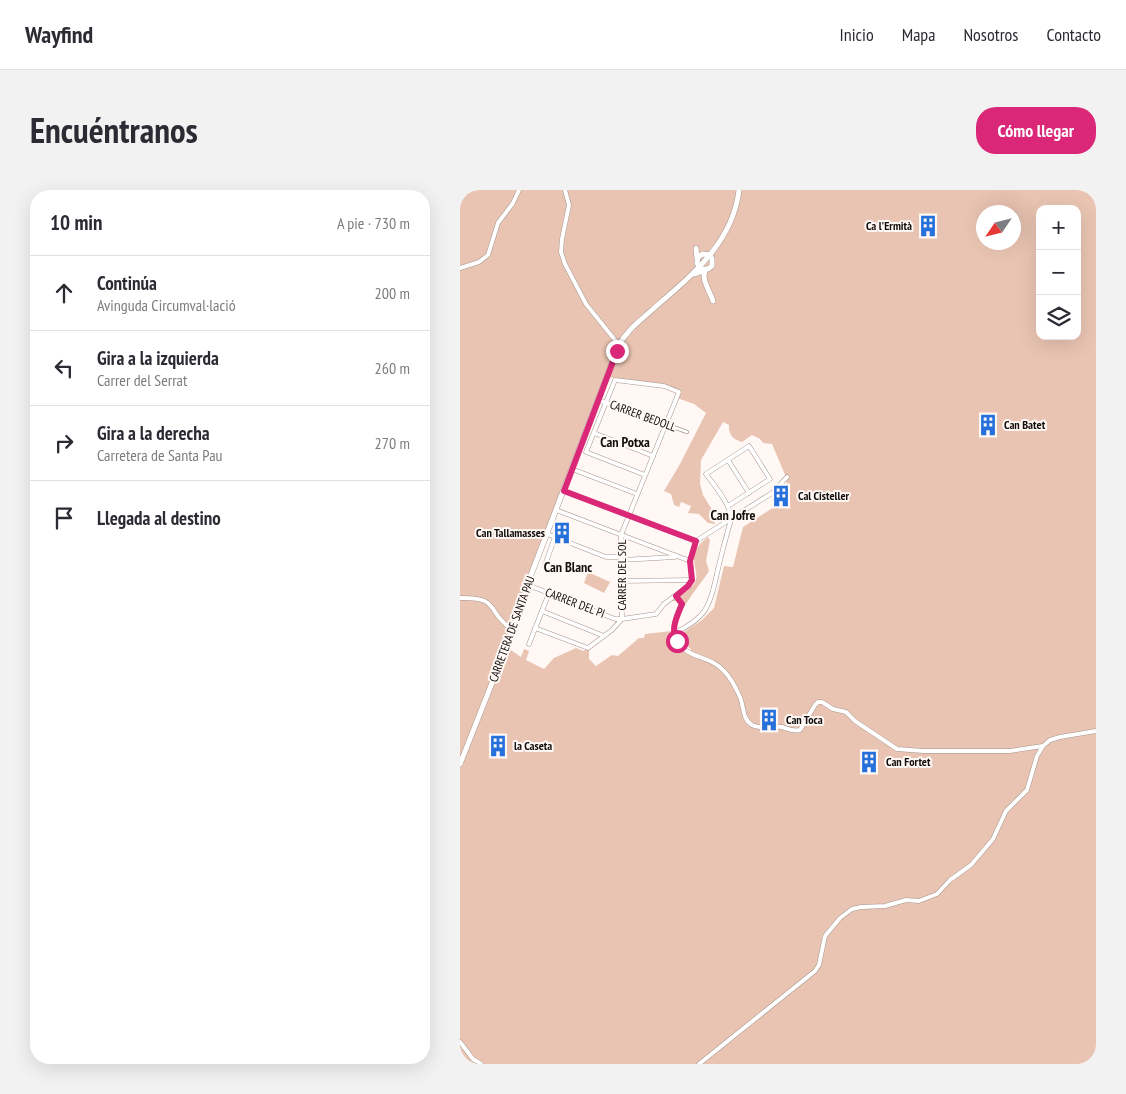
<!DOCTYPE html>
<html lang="es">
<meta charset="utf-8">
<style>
:root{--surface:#fff;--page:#f2f2f3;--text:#2b2b33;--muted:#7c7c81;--line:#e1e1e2;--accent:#db2777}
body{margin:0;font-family:"PT Sans Narrow",sans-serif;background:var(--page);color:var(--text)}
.controls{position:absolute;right:15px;top:15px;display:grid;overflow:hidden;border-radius:10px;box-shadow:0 5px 20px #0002}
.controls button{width:45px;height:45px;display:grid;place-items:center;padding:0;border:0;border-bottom:1px solid var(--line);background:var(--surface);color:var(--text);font:25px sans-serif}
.compass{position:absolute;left:516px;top:15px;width:45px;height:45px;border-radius:50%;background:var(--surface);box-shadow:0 5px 20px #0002;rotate:235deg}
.stop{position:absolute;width:15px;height:15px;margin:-11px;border:4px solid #db2777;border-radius:50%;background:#fff}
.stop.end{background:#db2777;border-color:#fff;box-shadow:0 1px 5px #0008}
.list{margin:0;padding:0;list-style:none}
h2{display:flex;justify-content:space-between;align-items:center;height:65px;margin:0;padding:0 20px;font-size:21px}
h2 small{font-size:16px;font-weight:400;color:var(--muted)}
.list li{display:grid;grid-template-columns:32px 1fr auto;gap:15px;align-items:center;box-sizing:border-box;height:75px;padding:0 20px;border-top:1px solid var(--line)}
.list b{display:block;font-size:19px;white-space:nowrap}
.list p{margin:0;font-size:16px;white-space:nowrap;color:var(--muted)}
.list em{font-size:16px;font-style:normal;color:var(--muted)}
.icon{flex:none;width:28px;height:28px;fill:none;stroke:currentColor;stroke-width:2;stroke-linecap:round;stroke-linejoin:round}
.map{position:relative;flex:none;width:636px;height:874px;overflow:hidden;border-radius:20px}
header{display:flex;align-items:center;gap:30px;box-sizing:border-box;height:70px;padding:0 25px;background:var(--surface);border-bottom:1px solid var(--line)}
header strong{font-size:24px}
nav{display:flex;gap:28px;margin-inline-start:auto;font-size:18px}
.intro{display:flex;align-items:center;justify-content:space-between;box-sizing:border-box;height:120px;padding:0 30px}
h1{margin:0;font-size:35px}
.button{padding:12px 22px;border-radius:20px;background:var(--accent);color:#fff;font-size:18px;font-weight:700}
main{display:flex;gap:30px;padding:0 30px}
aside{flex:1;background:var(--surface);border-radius:20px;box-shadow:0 5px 20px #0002}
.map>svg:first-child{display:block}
.green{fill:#e9c4b2;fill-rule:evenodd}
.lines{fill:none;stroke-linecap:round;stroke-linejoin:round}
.pedestrian-casing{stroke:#a5968e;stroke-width:4}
.minor-casing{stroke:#a5968e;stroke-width:5}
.secondary-casing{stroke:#a5968e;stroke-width:6}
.pedestrian{stroke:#fff;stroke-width:2.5}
.minor{stroke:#fff;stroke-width:4}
.secondary{stroke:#fff;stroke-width:5}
.route{stroke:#db2777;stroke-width:6}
.labels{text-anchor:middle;stroke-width:4;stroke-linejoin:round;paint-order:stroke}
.poi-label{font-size:12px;font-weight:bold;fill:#130e0b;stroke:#fff8f5;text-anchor:start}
.street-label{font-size:12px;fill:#130e0b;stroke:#fff8f5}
.neighbourhood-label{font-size:14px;font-weight:bold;fill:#130e0b;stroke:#fff8f5}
</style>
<header>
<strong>Wayfind</strong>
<nav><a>Inicio</a><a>Mapa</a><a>Nosotros</a><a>Contacto</a></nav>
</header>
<div class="intro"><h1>Encuéntranos</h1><a class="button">Cómo llegar</a></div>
<main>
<aside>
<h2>10 min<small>A pie · 730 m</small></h2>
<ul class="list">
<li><svg class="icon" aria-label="ahead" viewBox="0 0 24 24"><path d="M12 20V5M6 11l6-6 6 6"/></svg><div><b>Continúa</b><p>Avinguda Circumval·lació</p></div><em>200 m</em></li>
<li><svg class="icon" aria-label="left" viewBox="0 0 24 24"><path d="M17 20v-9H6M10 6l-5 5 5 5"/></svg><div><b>Gira a la izquierda</b><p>Carrer del Serrat</p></div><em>260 m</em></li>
<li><svg class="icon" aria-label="right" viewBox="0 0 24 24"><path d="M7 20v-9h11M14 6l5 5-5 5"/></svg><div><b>Gira a la derecha</b><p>Carretera de Santa Pau</p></div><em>270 m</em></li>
<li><svg class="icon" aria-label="arrive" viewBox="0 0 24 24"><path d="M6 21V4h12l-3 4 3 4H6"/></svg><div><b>Llegada al destino</b></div></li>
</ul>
</aside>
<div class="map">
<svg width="636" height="874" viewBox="0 0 636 874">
<rect width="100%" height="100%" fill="#fff8f5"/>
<!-- green -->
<g class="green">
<path d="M 0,0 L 636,0 L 636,874 L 0,874 ZM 580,19 L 617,19 L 617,146 L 580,146 ZM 524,22 L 554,22 L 554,52 L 524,52 ZM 147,187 L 204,194 L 219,203 L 217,208 L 234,214 L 246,223 L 220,274 L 204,301 L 211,304 L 214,315 L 219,317 L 221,312 L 231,316 L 228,323 L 239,324 L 248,333 L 255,334 L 251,318 L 243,305 L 240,294 L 241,270 L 263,232 L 269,235 C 269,245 272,249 282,252 L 292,245 L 300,249 L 303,253 L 312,254 L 326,287 L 327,296 L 322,312 L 283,337 L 273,377 L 264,376 L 254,418 L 242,430 L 218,446 L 226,455 L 231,459 L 230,462 C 225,458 219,454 216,447 C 208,431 240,396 249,381 L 246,371 L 250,350 L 248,347 C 221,367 243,380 234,394 C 230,400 218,407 212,411 L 217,411 L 220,415 L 212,441 L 185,444 L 184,448 L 179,448 L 158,466 L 152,465 L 136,476 L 129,469 L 129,460 L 126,459 L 124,461 L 116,458 L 94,468 L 84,479 L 66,470 L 69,461 L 64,459 L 61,467 L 45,456 Z"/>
<path d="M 128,382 L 150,392 L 144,403 L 124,393 Z"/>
</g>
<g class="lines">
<!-- pedestrian casing -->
<g class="pedestrian-casing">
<path id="pedestrian" d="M 205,234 L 227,242"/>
</g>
<!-- minor casing -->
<g class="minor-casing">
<g id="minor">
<path d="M 105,0 L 109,15 L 102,49 L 101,62 L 105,74 L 126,114 L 159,155"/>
<path d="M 0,78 L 19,72 L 28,65 L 38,33 L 53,13 L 59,0"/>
<path d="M 138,210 L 205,234"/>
<path d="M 134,243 L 193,266"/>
<path d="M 268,270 L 289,303"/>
<path d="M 112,279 L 177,304"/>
<path d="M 104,301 L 236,351"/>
<path d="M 96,320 L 230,371"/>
<path d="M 87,344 L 146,367 L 162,367"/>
<path d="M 162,370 L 215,367"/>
<path d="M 85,375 L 95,347"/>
<path d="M 162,391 L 232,390"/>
<path d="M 68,395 L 155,429 L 162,429 L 161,345 L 219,202 L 204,196 L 155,190 L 126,262 L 185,285"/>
<path d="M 216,405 L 222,414 C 218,423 211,437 215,447 C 223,469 251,465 264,481 C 271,488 276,498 280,507 C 284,516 282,529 292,535 C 301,540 312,535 322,537 C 329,539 333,542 340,540 L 355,515 L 358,512 L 362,512 L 373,519 L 386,522 L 395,531 L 437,559 L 463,561 L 550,561 L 583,556"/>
<path d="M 0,408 C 42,407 25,422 53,440"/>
<path d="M 82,421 L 144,446"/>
<path d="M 75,438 L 128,458 L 152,440 L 162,429 L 196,424 L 204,414 L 228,396 L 232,390 L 230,371 L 236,351 L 312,303 L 327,287"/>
<path d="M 214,443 C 249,427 250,414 258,379 C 262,363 266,346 271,330 C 272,316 254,295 246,284 L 289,256 L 310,289 L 268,316"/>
<path d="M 69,454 L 89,403"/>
<path d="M 0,852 L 13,869 L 21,874"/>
<path d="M 239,874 L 355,781 L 359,775 L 365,746 L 380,728 L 392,719 L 401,717 L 425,716 L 446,710 L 459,711 L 477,704 L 490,690 L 511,675 L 533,649 L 546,621 L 567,600 L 577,566 L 583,556 L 590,550 L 600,547 L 636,541"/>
</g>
</g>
<!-- secondary casing -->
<g class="secondary-casing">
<g id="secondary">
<path d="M 236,58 L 237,69"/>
<path d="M 239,77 L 237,73 L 238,67 L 243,64 L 250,65"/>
<path d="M 242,79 L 248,79 L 252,76 L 252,69 L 250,65"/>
<path d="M 235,84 L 245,80 C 241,90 250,101 253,111"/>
<path d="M 0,574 L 45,460 L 71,385 L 159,155 C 167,140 181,130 193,119 C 231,86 273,53 279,0"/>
</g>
</g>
<!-- pedestrian -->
<use href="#pedestrian" class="pedestrian"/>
<!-- minor -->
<use href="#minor" class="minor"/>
<!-- secondary -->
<use href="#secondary" class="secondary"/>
</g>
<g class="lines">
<!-- route -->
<path class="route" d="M 157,161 L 104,301 L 236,351 L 230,371 L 232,390 L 228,396 L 216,406 L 222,414 C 217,426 210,440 217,451"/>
</g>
<!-- icons -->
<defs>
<g id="building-bare" transform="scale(1.725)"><path d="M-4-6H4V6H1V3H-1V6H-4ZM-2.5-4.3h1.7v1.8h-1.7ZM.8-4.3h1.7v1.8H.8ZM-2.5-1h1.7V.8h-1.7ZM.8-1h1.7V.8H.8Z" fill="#2670dc" stroke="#fff8f5" stroke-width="2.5" paint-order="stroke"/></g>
</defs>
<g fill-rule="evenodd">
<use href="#building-bare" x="468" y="36"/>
<use href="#building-bare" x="528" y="235"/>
<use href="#building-bare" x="321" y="306"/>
<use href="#building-bare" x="102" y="343"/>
<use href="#building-bare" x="309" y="530"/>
<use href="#building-bare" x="38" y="556"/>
<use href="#building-bare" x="409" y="572"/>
</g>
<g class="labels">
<!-- poi labels -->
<g class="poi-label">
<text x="452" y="40" text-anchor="end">Ca l'Ermità</text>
<text x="544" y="239">Can Batet</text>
<text x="338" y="310">Cal Cisteller</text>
<text x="85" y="347" text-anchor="end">Can Tallamasses</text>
<text x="326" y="534">Can Toca</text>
<text x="54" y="560">la Caseta</text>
<text x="426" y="576">Can Fortet</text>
</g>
<!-- street labels -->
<g class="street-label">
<text transform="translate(183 226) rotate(20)" y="4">CARRER BEDOLL</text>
<text transform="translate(162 385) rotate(-90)" y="4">CARRER DEL SOL</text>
<text transform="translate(115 413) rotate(21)" y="4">CARRER DEL PI</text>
<text transform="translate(52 439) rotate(-70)" y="4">CARRETERA DE SANTA PAU</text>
</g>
<!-- neighbourhood labels -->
<g class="neighbourhood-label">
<text x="165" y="257">Can Potxa</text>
<text x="273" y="330">Can Jofre</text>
<text x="108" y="382">Can Blanc</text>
</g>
</g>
</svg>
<div class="controls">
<button>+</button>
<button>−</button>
<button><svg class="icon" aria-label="layers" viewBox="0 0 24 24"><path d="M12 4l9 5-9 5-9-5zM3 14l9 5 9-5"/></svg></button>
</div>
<svg class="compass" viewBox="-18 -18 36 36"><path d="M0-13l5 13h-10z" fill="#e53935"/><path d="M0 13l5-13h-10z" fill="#7c7c81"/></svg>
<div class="stop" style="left:217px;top:451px"></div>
<div class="stop end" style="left:157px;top:161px"></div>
</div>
</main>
